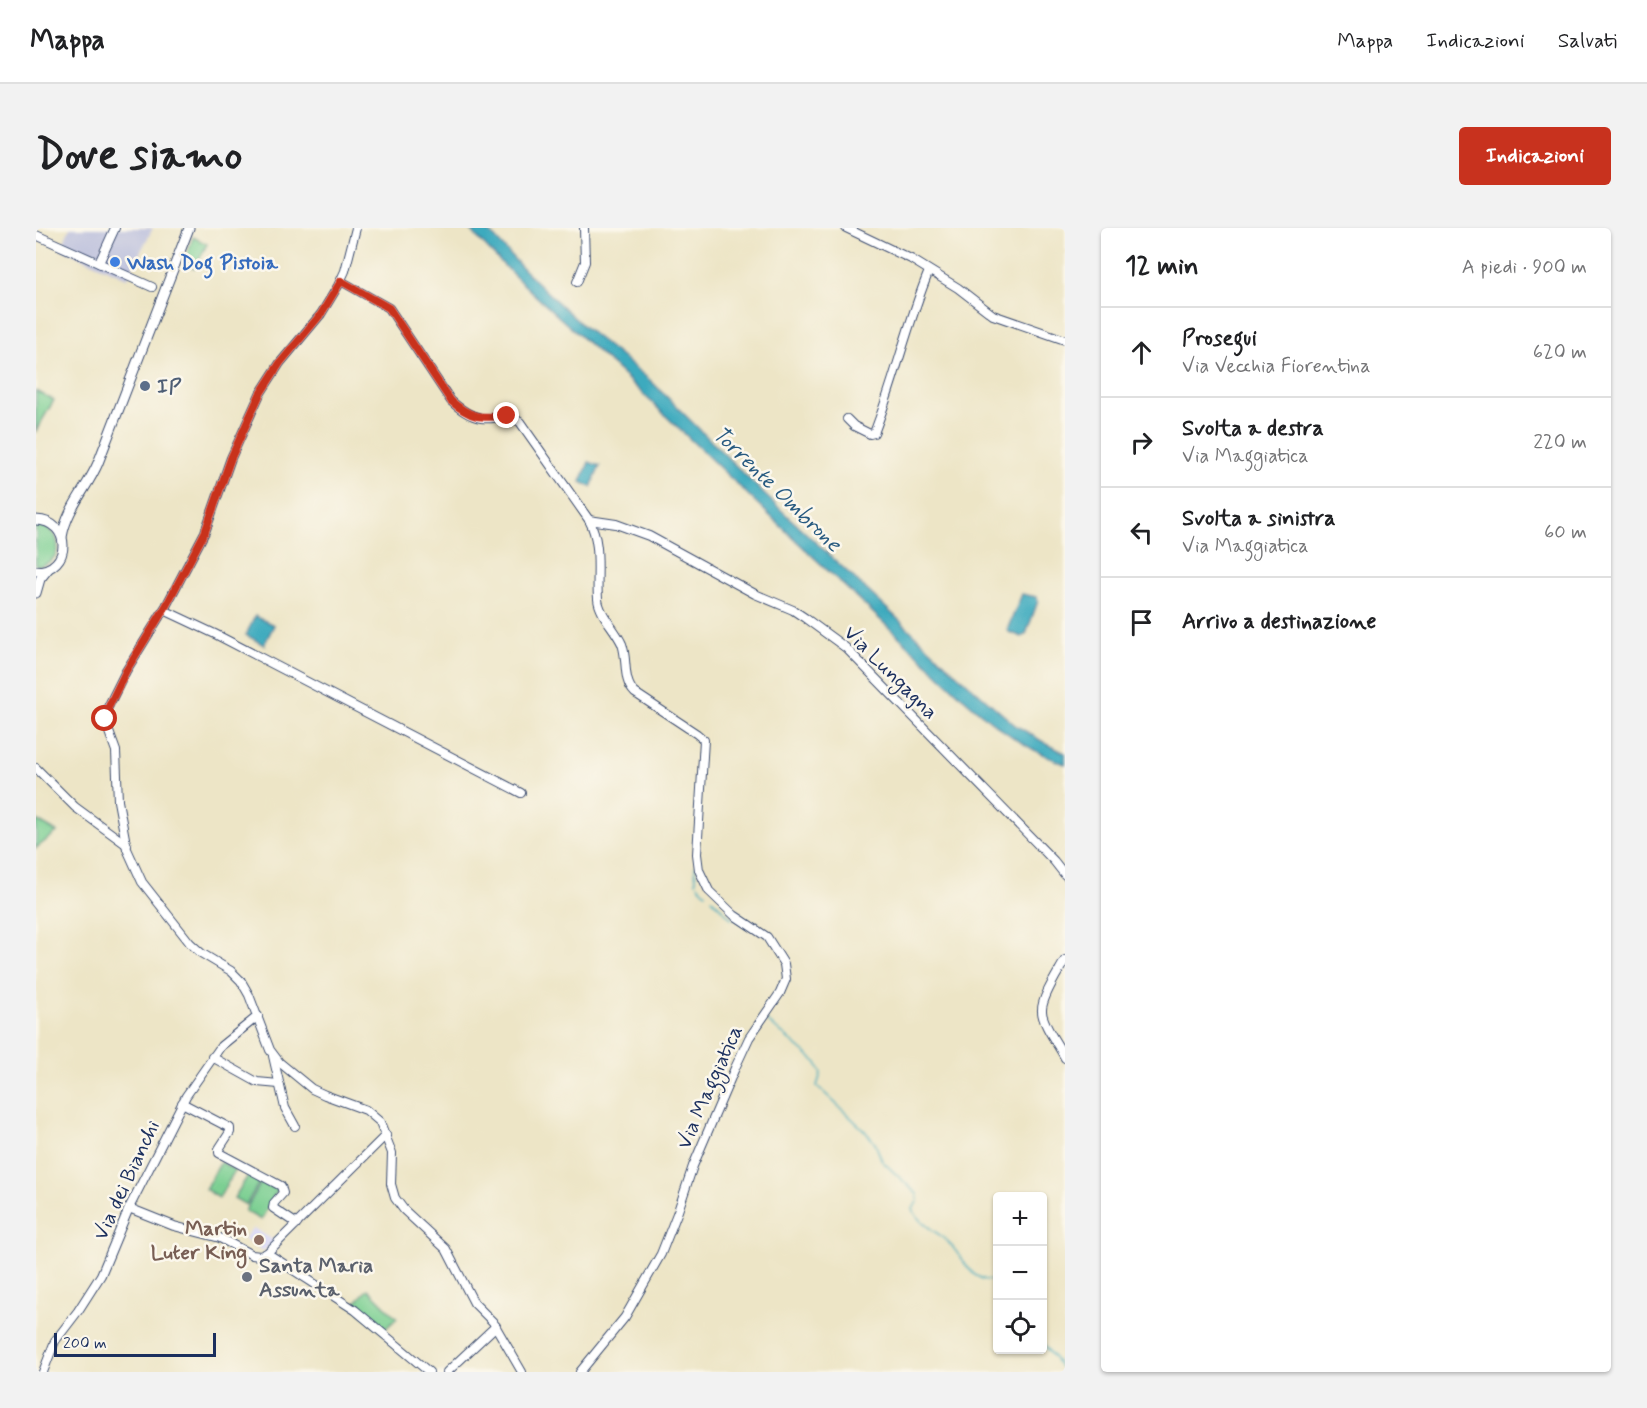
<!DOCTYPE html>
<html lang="it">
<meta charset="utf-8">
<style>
:root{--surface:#fff;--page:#f2f2f2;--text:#202124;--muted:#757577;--line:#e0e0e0;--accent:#c8321e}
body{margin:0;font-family:Mynerve,sans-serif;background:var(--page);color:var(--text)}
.controls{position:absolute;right:18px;bottom:18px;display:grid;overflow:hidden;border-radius:6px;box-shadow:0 2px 4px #0004}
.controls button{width:54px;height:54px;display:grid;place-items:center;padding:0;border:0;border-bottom:2px solid var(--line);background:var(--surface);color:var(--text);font:30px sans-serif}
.scale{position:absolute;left:18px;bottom:15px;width:162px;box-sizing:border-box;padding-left:6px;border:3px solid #1b2f5e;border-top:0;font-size:16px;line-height:21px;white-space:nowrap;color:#1b2f5e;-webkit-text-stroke:4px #fbf7ec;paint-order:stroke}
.stop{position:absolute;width:18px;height:18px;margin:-14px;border:4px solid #c8321e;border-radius:50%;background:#fff}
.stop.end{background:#c8321e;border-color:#fff;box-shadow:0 2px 6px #0008}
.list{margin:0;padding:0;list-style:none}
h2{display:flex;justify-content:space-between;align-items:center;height:78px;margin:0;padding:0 24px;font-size:26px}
h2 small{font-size:20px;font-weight:400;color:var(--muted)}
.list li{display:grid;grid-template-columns:39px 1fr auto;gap:18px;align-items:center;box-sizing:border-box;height:90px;padding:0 24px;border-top:2px solid var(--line)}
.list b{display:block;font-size:22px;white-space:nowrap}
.list p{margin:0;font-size:20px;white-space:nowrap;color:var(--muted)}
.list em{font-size:20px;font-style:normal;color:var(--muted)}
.icon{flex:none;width:33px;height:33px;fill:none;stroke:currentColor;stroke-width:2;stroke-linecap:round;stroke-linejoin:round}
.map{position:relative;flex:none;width:1029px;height:1144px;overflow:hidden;border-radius:6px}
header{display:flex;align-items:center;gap:36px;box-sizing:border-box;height:84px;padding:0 30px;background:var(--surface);border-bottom:2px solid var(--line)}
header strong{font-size:28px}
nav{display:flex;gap:33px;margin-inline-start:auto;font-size:21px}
.intro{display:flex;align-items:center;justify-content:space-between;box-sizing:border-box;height:144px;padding:0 36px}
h1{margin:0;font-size:42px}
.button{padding:15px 27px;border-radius:6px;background:var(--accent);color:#fff;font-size:21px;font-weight:700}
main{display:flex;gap:36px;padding:0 36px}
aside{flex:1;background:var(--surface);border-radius:6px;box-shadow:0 2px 4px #0004}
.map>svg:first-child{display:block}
.built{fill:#d7d7f8}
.industrial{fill:#bfc2dd}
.green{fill:#7bcf92;stroke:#4b7f78;stroke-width:1.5}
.water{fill:#3eaabe;stroke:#2c6c8e;stroke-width:1.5}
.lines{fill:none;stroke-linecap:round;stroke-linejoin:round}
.stream{stroke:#3eaabe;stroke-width:1.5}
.minor-casing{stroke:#3a4a6e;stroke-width:10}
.major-casing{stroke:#3a4a6e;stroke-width:11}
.minor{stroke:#fff;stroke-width:8}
.major{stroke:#fff;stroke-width:9}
.route{stroke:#c8321e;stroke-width:8}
.shop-dot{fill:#3f7fe0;stroke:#fbf7ec;stroke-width:2}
.service-dot{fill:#5c6f8a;stroke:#fbf7ec;stroke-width:2}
.education-dot{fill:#8d6e63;stroke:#fbf7ec;stroke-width:2}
.worship-dot{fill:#6b7280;stroke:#fbf7ec;stroke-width:2}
.labels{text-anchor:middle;stroke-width:5;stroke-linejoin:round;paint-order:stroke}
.shop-label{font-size:21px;font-weight:bold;fill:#366cbe;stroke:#fbf7ec;text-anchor:start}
.service-label{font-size:21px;font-weight:bold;fill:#4e5e75;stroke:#fbf7ec;text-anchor:start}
.street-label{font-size:21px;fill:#1b2f5e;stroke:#fbf7ec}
.education-label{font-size:21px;font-weight:bold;fill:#785e54;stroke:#fbf7ec;text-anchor:end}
.worship-label{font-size:21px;font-weight:bold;fill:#5b616d;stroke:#fbf7ec;text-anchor:start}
.water-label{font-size:22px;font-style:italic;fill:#275a80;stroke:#fbf7ec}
</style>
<header>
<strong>Mappa</strong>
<nav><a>Mappa</a><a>Indicazioni</a><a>Salvati</a></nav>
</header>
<div class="intro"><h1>Dove siamo</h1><a class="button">Indicazioni</a></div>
<main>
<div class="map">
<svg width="1029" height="1144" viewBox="0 0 1029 1144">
<rect width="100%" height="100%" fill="#fbf7ec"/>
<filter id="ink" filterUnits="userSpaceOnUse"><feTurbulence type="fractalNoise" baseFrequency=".0167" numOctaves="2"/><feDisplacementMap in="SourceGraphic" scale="12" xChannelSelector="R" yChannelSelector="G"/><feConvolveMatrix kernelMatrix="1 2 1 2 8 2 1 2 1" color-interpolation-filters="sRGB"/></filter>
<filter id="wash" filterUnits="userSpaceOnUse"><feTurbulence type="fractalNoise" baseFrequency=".008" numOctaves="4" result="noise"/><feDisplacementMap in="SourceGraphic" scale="24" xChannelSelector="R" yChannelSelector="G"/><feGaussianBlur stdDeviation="1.35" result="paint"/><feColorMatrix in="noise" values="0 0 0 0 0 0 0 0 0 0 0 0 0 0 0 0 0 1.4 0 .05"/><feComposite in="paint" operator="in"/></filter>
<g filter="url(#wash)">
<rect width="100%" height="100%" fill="#ede5c6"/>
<!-- built -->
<path class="built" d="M 217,1000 L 239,1013 L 227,1023 L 207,1011 Z"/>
<!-- industrial -->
<path class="industrial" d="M 34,0 L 117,0 L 91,50 L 25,21 Z"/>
<!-- green -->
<g class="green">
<path d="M 157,9 L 171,16 L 159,40 L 148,35 Z"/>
<path d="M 0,163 L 18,172 L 0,203 Z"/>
<path d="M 0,297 C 29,300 29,336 0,338 Z"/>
<path d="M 0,592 L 21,604 L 0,620 Z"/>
<path d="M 185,934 L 199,942 L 183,970 L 169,961 Z"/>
<path d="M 213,946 L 224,953 L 210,977 L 198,970 Z"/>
<path d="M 226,953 L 242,961 L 225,992 L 209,983 Z"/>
<path d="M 332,1061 L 361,1090 L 346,1104 L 317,1077 Z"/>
</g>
<!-- water -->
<g class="water">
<path d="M 433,0 L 450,0 L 488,42 L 514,67 L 546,97 L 615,153 L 728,266 L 921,446 L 979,497 L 1009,515 L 1029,525 L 1029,536 C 962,512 912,454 861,407 C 774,327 689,245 604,163 C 547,108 485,60 433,0 Z"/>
<path d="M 553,234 L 564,238 L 555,259 L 545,254 Z"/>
<path d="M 986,366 L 1000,369 L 1002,373 L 990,406 L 986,409 L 973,404 L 971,402 Z"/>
<path d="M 219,388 L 238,397 L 228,417 L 210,407 Z"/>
</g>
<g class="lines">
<!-- stream -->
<g class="stream">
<path d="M 659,638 L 660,654"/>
<path d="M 662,657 L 670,665"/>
<path d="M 676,671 L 696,691"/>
<path d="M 730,792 L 781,835 L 785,845 L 781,858 L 828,902 L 839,915 L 846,933 L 881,966 L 882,972 L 877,981 C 882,996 901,1003 911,1013 C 922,1023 928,1038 939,1047 C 947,1052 952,1053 962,1053"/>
<path d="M 1006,1114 L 1028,1144"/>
</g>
</g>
</g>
<g filter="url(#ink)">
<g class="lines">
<!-- minor casing -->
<g class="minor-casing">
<g id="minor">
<path d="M 320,0 L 309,43 L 302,58 L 285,86 L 244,135 L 224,166 L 195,230 L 169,304 L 130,378 L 90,443 L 71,481 L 69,493 L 80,523 L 82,573 L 91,621 L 106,654 L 154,715 L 165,725 L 195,743 L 205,753 L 213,767 L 234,822 L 243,834 L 276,861 L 289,867 L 330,882 L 344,894 L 356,925 L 355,956 L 359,970 L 368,982 L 410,1021 L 438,1075 L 457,1094 L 486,1144"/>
<path d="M 810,0 L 875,31 L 922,60 L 957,87 L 1029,112"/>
<path d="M 0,7 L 116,59"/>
<path d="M 63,35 L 79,0"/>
<path d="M 305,53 L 353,80 L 415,173 C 424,181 433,188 445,190 C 459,192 471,185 484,194 L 553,292 C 566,316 560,344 562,371 C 563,386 580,402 586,416 C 592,432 586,453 599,465 L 661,506 L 668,512 L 661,626 L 663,642 L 673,663 L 698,687 L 731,709 L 748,736 L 750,751 L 744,765 L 713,810 L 699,840 L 657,938 L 642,983 L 625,1026 L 589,1089 L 544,1144"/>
<path d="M 541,54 L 549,34 L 548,0"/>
<path d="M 811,191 L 818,198 L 834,206 L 838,205 C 859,152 871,96 893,43"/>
<path d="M 553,292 L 580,296 L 613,308 L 719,366 L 757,382 L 769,390 L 810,420 L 1018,633 L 1029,647"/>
<path d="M 128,382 L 179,406 L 485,565"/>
<path d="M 0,540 L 39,579 L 91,617"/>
<path d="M 1029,732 C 1022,745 1005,770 1006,783 C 1006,796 1023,818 1029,830"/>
<path d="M 237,828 L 249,880 L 259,898"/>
<path d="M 176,829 L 221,854 L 243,856"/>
<path d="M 146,875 L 194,900 L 194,904 L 183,921 L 183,925 L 245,958 L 247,965 L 238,975 L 237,980 L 261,996"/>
<path d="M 93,980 L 138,998 L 184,1010 L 216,1027 L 224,1028 L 231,1025 L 350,907"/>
<path d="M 231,1025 L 319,1082 L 393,1144"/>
<path d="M 7,1144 L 19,1113 L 42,1083 L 65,1047 L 93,980 L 150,868 L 185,818 L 222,788"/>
<path d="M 411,1144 L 460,1098"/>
</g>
</g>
<!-- major casing -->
<g class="major-casing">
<g id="major">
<path d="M 0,292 C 36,293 36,342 0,343"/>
<path d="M 26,309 C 31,280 51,261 62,235 L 153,0"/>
<path d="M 0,365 L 4,351 L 12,341"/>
</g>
</g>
<!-- minor -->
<use href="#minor" class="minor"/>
<!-- major -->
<use href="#major" class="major"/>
</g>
</g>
<g class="lines" filter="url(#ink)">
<!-- route -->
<path class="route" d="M 69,491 L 71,482 L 90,443 L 130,378 L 169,304 L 195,230 L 224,166 L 244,135 L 285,86 L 305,53 L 353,80 L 415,173 C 436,191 444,190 471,188"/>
</g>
<!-- markers -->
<circle class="shop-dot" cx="79" cy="34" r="6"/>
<circle class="service-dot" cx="109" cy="158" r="6"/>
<circle class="education-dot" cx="223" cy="1012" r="6"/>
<circle class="worship-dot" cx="211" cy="1049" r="6"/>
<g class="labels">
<!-- shop labels -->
<g class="shop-label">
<text x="91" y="41">Wash Dog Pistoia</text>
</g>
<!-- service labels -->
<g class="service-label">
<text x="121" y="165">IP</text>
</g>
<!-- street labels -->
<g class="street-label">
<text transform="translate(855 444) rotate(45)" y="7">Via Lungagna</text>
<text transform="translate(673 859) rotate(-66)" y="7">Via Maggiatica</text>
<text transform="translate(90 952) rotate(-65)" y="7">Via dei Bianchi</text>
</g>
<!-- education labels -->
<g class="education-label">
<text x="211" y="1007">Martin<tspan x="211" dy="24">Luter King</tspan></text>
</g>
<!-- worship labels -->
<g class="worship-label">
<text x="223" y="1044">Santa Maria<tspan x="223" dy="24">Assunta</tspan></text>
</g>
<!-- water labels -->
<g class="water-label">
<text transform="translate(742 260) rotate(44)" y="8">Torrente Ombrone</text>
</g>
</g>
</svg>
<div class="controls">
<button>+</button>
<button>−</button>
<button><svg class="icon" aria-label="locate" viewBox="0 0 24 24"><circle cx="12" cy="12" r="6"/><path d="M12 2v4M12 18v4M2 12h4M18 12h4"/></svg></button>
</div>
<div class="scale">200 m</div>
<div class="stop" style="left:69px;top:491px"></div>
<div class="stop end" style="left:471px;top:188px"></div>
</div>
<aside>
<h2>12 min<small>A piedi · 900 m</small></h2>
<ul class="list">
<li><svg class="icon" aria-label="ahead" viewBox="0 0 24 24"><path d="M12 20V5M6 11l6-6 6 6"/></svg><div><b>Prosegui</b><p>Via Vecchia Fiorentina</p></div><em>620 m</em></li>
<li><svg class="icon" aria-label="right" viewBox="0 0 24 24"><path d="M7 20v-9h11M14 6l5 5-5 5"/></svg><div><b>Svolta a destra</b><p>Via Maggiatica</p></div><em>220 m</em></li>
<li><svg class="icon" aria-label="left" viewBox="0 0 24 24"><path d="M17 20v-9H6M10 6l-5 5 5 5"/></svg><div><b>Svolta a sinistra</b><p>Via Maggiatica</p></div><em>60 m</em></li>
<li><svg class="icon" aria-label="arrive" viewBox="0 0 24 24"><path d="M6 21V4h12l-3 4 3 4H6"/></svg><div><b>Arrivo a destinazione</b></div></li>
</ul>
</aside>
</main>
